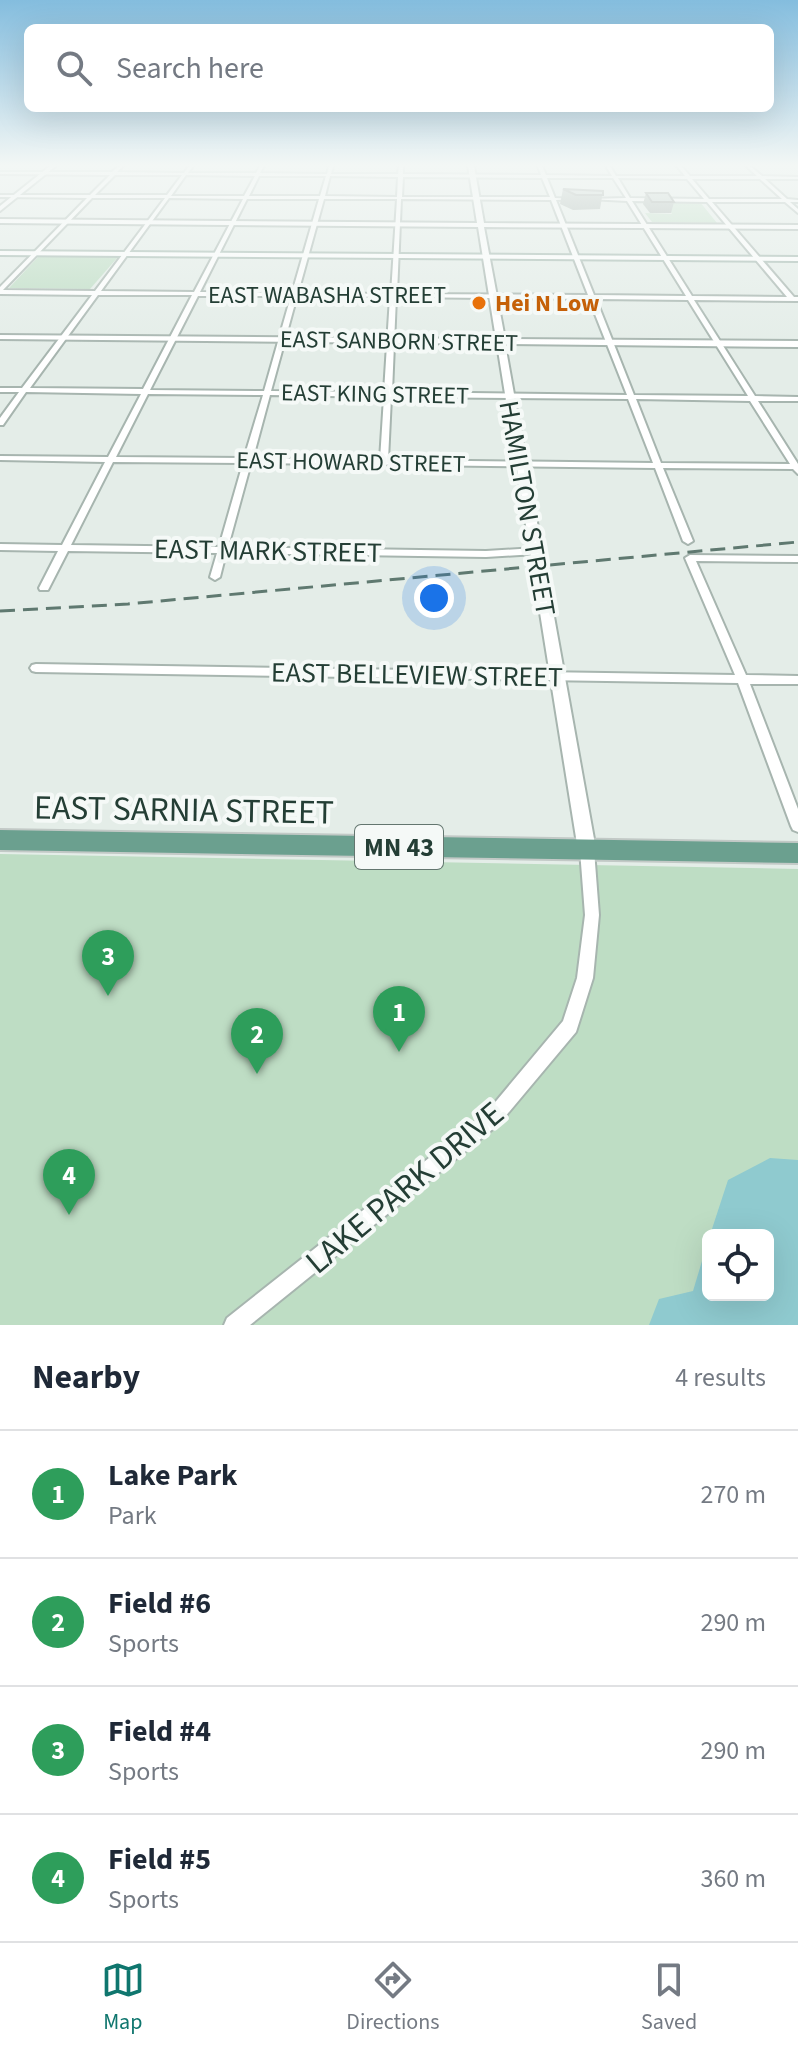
<!DOCTYPE html>
<style>
:root{--surface:#fff;--page:#f2f2f3;--text:#1f2937;--muted:#747a83;--line:#e0e1e3;--accent:#0f766e}
body{margin:0;font-family:"Source Sans 3",sans-serif;background:var(--page);color:var(--text)}
.controls{position:absolute;right:24px;bottom:24px;display:grid;overflow:hidden;border-radius:12px;box-shadow:0 8px 32px #0002}
.controls button{width:72px;height:72px;display:grid;place-items:center;padding:0;border:0;border-bottom:2px solid var(--line);background:var(--surface);color:var(--text);font:40px sans-serif}
.you{position:absolute;left:434px;top:598px;width:28px;height:28px;margin:-20px;border:6px solid #fff;border-radius:50%;background:#1a73e8;box-shadow:0 0 0 12px #1a73e833}
.badge{display:grid;place-items:center;width:52px;height:52px;border-radius:50%;background:var(--accent);color:#fff;font-size:26px;font-weight:700}
.pin{position:absolute;translate:-50% -66px;filter:drop-shadow(0 2px 4px #0008)}
.pin::after{content:'';position:absolute;top:42px;width:28px;height:24px;background:inherit;clip-path:polygon(0 0,100% 0,50% 100%)}
.list{margin:0;padding:0;list-style:none}
h2{display:flex;justify-content:space-between;align-items:center;height:104px;margin:0;padding:0 32px;font-size:34px}
h2 small{font-size:26px;font-weight:400;color:var(--muted)}
.list li{display:grid;grid-template-columns:52px 1fr auto;gap:24px;align-items:center;box-sizing:border-box;height:128px;padding:0 32px;border-top:2px solid var(--line)}
.list b{display:block;font-size:30px;white-space:nowrap}
.list p{margin:0;font-size:26px;white-space:nowrap;color:var(--muted)}
.list em{font-size:26px;font-style:normal;color:var(--muted)}
.icon{flex:none;width:44px;height:44px;fill:none;stroke:currentColor;stroke-width:2;stroke-linecap:round;stroke-linejoin:round}
.map{position:relative;flex:none;width:798px;height:1325px;overflow:hidden}
.search{position:absolute;background:var(--surface);box-shadow:0 8px 32px #0002;left:24px;right:24px;top:24px;height:88px;display:flex;align-items:center;gap:20px;box-sizing:border-box;padding:0 28px;border-radius:12px;color:var(--muted);font-size:30px}
.sheet{height:616px;background:var(--surface)}
nav{display:flex;justify-content:space-around;align-items:center;box-sizing:border-box;height:112px;border-top:2px solid var(--line);background:var(--surface);font-size:22px;color:var(--muted)}
nav a{display:grid;justify-items:center;gap:4px}
nav .on{color:var(--accent)}
.map>svg:first-child{display:block}
.green{fill:#beddc4;fill-rule:evenodd}
.water{fill:#8fcacf}
.lines{fill:none;stroke-linecap:round;stroke-linejoin:round}
.minor-casing{stroke:#a7b5af;stroke-width:4}
.tertiary-casing{stroke:#a7b5af;stroke-width:4}
.secondary-casing{stroke:#a3b8af;stroke-width:4}
.primary-casing{stroke:#c2c9c6;stroke-width:4}
.minor{fill:#fff;fill-rule:evenodd}
.tertiary{fill:#fff;fill-rule:evenodd}
.secondary{fill:#fff;fill-rule:evenodd}
.primary{fill:#6ba08f;fill-rule:evenodd}
.rail{stroke:#5f7970;stroke-width:3;stroke-dasharray:15 8;stroke-linecap:butt}
.wall{fill:#9faca6}
.building{fill:#b9c8c1;stroke:#828c87;stroke-width:2}
.food-dot{fill:#e8710a;stroke:#f5f9f7;stroke-width:3}
.labels{text-anchor:middle;stroke-width:8;stroke-linejoin:round;paint-order:stroke}
.far-street-label{font-size:24px;fill:#243e35;stroke:#f5f9f7}
.far-food-label{font-size:24px;font-weight:bold;fill:#c56008;stroke:#f5f9f7;text-anchor:start}
.shield{fill:#f5f9f7;stroke:#63766f;stroke-width:2}
.shield-label{font-size:26px;font-weight:bold;fill:#243e35}
.street-label{font-size:28px;fill:#243e35;stroke:#f5f9f7}
.near-street-label{font-size:34px;fill:#243e35;stroke:#f5f9f7}
</style>
<div class="map">
<svg width="798" height="1325" viewBox="0 0 798 1325">
<rect width="100%" height="100%" fill="#e4ede8"/>
<!-- green -->
<g class="green">
<path d="M 664,202 L 700,202 L 717,223 L 652,222 L 645,213 L 672,214 Z"/>
<path d="M 38,257 L 118,257 L 90,289 L 9,288 Z"/>
<path d="M 0,854 L 798,869 L 798,1325 L 0,1325 ZM 708,1235 L 768,1235 L 768,1295 L 708,1295 Z"/>
</g>
<!-- water -->
<path class="water" d="M 770,1158 L 798,1160 L 798,1325 L 649,1325 L 659,1299 L 693,1291 L 708,1241 L 708,1295 L 768,1295 L 768,1235 L 710,1235 L 728,1180 Z"/>
<g class="lines">
<!-- minor casing -->
<g class="minor-casing">
<g id="minor">
<path d="M 119,166 L 123,166 L 117,172 L 184,173 L 189,166 L 193,166 L 188,173 L 256,173 L 260,166 L 264,166 L 260,173 L 327,174 L 329,166 L 333,166 L 331,174 L 398,174 L 399,166 L 403,166 L 403,174 L 541,175 L 538,166 L 542,166 L 546,175 L 612,176 L 606,166 L 610,166 L 616,176 L 685,176 L 677,166 L 681,166 L 690,176 L 757,176 L 746,166 L 750,166 L 762,176 L 798,177 L 798,179 L 765,179 L 787,199 L 798,200 L 798,202 L 790,202 L 798,209 L 798,213 L 785,202 L 712,202 L 794,297 L 798,297 L 798,301 L 694,300 L 755,396 L 798,397 L 798,401 L 758,401 L 798,464 L 798,474 L 793,469 L 663,468 L 693,541 L 688,544 L 683,541 L 655,468 L 251,463 L 228,547 L 486,551 L 536,548 L 541,551 L 536,554 L 486,557 L 226,553 L 220,577 L 215,580 L 210,577 L 217,553 L 68,551 L 48,590 L 40,590 L 39,588 L 58,551 L 0,550 L 0,544 L 62,545 L 105,462 L 0,460 L 0,456 L 108,457 L 141,394 L 26,392 L 3,425 L 0,425 L 0,418 L 19,392 L 0,392 L 0,388 L 22,388 L 92,295 L 0,294 L 0,287 L 87,198 L 0,197 L 0,195 L 90,195 L 110,175 L 0,174 L 0,172 L 112,172 ZM 115,175 L 182,175 L 167,195 L 95,195 ZM 186,175 L 255,176 L 244,196 L 171,196 ZM 259,176 L 326,176 L 320,196 L 249,196 ZM 330,176 L 398,177 L 397,197 L 325,196 ZM 403,177 L 542,178 L 550,197 L 402,197 ZM 547,178 L 613,178 L 626,198 L 589,199 L 627,201 L 686,296 L 594,295 L 556,200 L 575,199 L 555,198 ZM 618,178 L 687,179 L 704,199 L 630,198 ZM 692,179 L 760,179 L 782,199 L 709,199 ZM 92,198 L 165,198 L 95,291 L 3,290 ZM 169,198 L 243,199 L 194,292 L 101,291 ZM 247,199 L 319,199 L 292,293 L 200,292 ZM 324,199 L 397,199 L 391,294 L 298,293 ZM 401,199 L 551,200 L 588,295 L 397,294 ZM 632,201 L 707,202 L 787,297 L 692,296 ZM 98,295 L 192,295 L 143,389 L 30,388 ZM 198,296 L 291,296 L 264,391 L 150,390 ZM 297,296 L 390,297 L 384,392 L 271,391 ZM 396,297 L 589,299 L 627,395 L 392,392 ZM 596,299 L 688,300 L 748,396 L 634,395 ZM 148,394 L 263,395 L 244,458 L 116,457 ZM 270,395 L 384,397 L 380,460 L 253,458 ZM 391,397 L 628,399 L 653,463 L 388,460 ZM 636,399 L 750,401 L 790,464 L 661,463 ZM 113,462 L 243,463 L 219,547 L 71,545 Z"/>
<path d="M 690,555 L 798,556 L 798,562 L 696,561 L 746,675 L 798,676 L 798,684 L 750,684 L 798,809 L 798,832 L 793,830 L 791,826 L 738,683 L 36,672 L 32,671 L 30,668 L 32,665 L 36,664 L 735,675 L 685,558 Z"/>
<path d="M 587,844 L 592,846 L 594,850 L 599,915 L 593,978 L 576,1032 L 499,1124 L 250,1325 L 224,1325 L 227,1318 L 487,1112 L 563,1021 L 577,978 L 585,915 L 580,850 L 582,846 Z"/>
</g>
</g>
<!-- tertiary casing -->
<g class="tertiary-casing">
<g id="tertiary">
<path d="M 50,166 L 56,166 L 0,211 L 0,206 Z"/>
<path d="M 468,166 L 474,166 L 484,223 L 798,225 L 798,229 L 484,227 L 505,339 L 798,341 L 798,347 L 505,344 L 596,850 L 593,856 L 587,858 L 581,856 L 578,850 L 497,344 L 0,339 L 0,335 L 496,339 L 478,227 L 0,223 L 0,219 L 477,223 Z"/>
</g>
</g>
<!-- secondary casing -->
<g class="secondary-casing">
<path id="secondary" d="M 0,251 L 798,257 L 798,261 L 0,255 Z"/>
</g>
<!-- primary casing -->
<g class="primary-casing">
<path id="primary" d="M 0,830 L 798,843 L 798,863 L 0,850 Z"/>
</g>
<!-- minor -->
<use href="#minor" class="minor"/>
<!-- tertiary -->
<use href="#tertiary" class="tertiary"/>
<!-- secondary -->
<use href="#secondary" class="secondary"/>
<!-- primary -->
<use href="#primary" class="primary"/>
<!-- rail -->
<path class="rail" d="M 0,611 L 128,604 L 798,542"/>
</g>
<!-- wall -->
<g class="wall">
<path d="M 563,189 L 603,191 L 600,209 L 573,210 L 560,204 Z"/>
<path d="M 646,193 L 674,202 L 671,213 L 650,213 L 643,204 Z"/>
</g>
<!-- building -->
<g class="building">
<path d="M 563,189 L 603,191 L 603,195 L 576,195 Z"/>
<path d="M 646,193 L 668,193 L 674,202 L 652,202 Z"/>
</g>
<!-- sky -->
<linearGradient id="sky" x2="0" y2="1"><stop stop-color="#84bdde"/><stop offset="0.47" stop-color="#f3f7f5"/><stop offset="1" stop-color="#f3f7f5" stop-opacity="0"/></linearGradient>
<rect width="798" height="351" fill="url(#sky)"/>
<!-- markers -->
<circle class="food-dot" cx="479" cy="303" r="8"/>
<g class="labels">
<!-- far-street labels -->
<g class="far-street-label">
<text x="327" y="303">EAST WABASHA STREET</text>
<text transform="translate(399 341) rotate(1)" y="8">EAST SANBORN STREET</text>
<text transform="translate(375 394) rotate(1)" y="8">EAST KING STREET</text>
<text transform="translate(351 462) rotate(1)" y="8">EAST HOWARD STREET</text>
</g>
<!-- far-food labels -->
<g class="far-food-label">
<text x="495" y="311">Hei N Low</text>
</g>
<!-- shield labels -->
<rect class="shield" x="355" y="825" width="88" height="44" rx="6"/>
<g class="shield-label">
<text x="399" y="856">MN 43</text>
</g>
<!-- street labels -->
<g class="street-label">
<text transform="translate(528 508) rotate(80)" y="10">HAMILTON STREET</text>
<text transform="translate(268 550) rotate(1)" y="10">EAST MARK STREET</text>
<text transform="translate(417 674) rotate(1)" y="10">EAST BELLEVIEW STREET</text>
</g>
<!-- near-street labels -->
<g class="near-street-label">
<text transform="translate(184 809) rotate(1)" y="12">EAST SARNIA STREET</text>
<text transform="translate(404 1187) rotate(-40)" y="12">LAKE PARK DRIVE</text>
</g>
</g>
</svg>
<div class="controls">
<button><svg class="icon" aria-label="locate" viewBox="0 0 24 24"><circle cx="12" cy="12" r="6"/><path d="M12 2v4M12 18v4M2 12h4M18 12h4"/></svg></button>
</div>
<div class="you"></div>
<div class="pin badge" style="left:399px;top:1052px;background:#2e9e5b">1</div>
<div class="pin badge" style="left:257px;top:1074px;background:#2e9e5b">2</div>
<div class="pin badge" style="left:108px;top:996px;background:#2e9e5b">3</div>
<div class="pin badge" style="left:69px;top:1215px;background:#2e9e5b">4</div>
<div class="search"><svg class="icon" aria-label="search" viewBox="0 0 24 24"><circle cx="10" cy="10" r="6"/><path d="M15 15l6 6"/></svg>Search here</div>
</div>
<section class="sheet">
<h2>Nearby<small>4 results</small></h2>
<ul class="list">
<li><span class="badge" style="background:#2e9e5b">1</span><div><b>Lake Park</b><p>Park</p></div><em>270 m</em></li>
<li><span class="badge" style="background:#2e9e5b">2</span><div><b>Field #6</b><p>Sports</p></div><em>290 m</em></li>
<li><span class="badge" style="background:#2e9e5b">3</span><div><b>Field #4</b><p>Sports</p></div><em>290 m</em></li>
<li><span class="badge" style="background:#2e9e5b">4</span><div><b>Field #5</b><p>Sports</p></div><em>360 m</em></li>
</ul>
</section>
<nav>
<a class="on"><svg class="icon" aria-label="map" viewBox="0 0 24 24"><path d="M3 6l6-2 6 2 6-2v14l-6 2-6-2-6 2zM9 4v14M15 6v14"/></svg>Map</a>
<a><svg class="icon" aria-label="directions" viewBox="0 0 24 24"><path d="M12 3l9 9-9 9-9-9zM9 14v-3h6M13 9l2 2-2 2"/></svg>Directions</a>
<a><svg class="icon" aria-label="saved" viewBox="0 0 24 24"><path d="M7 4h10v16l-5-4-5 4z"/></svg>Saved</a>
</nav>
